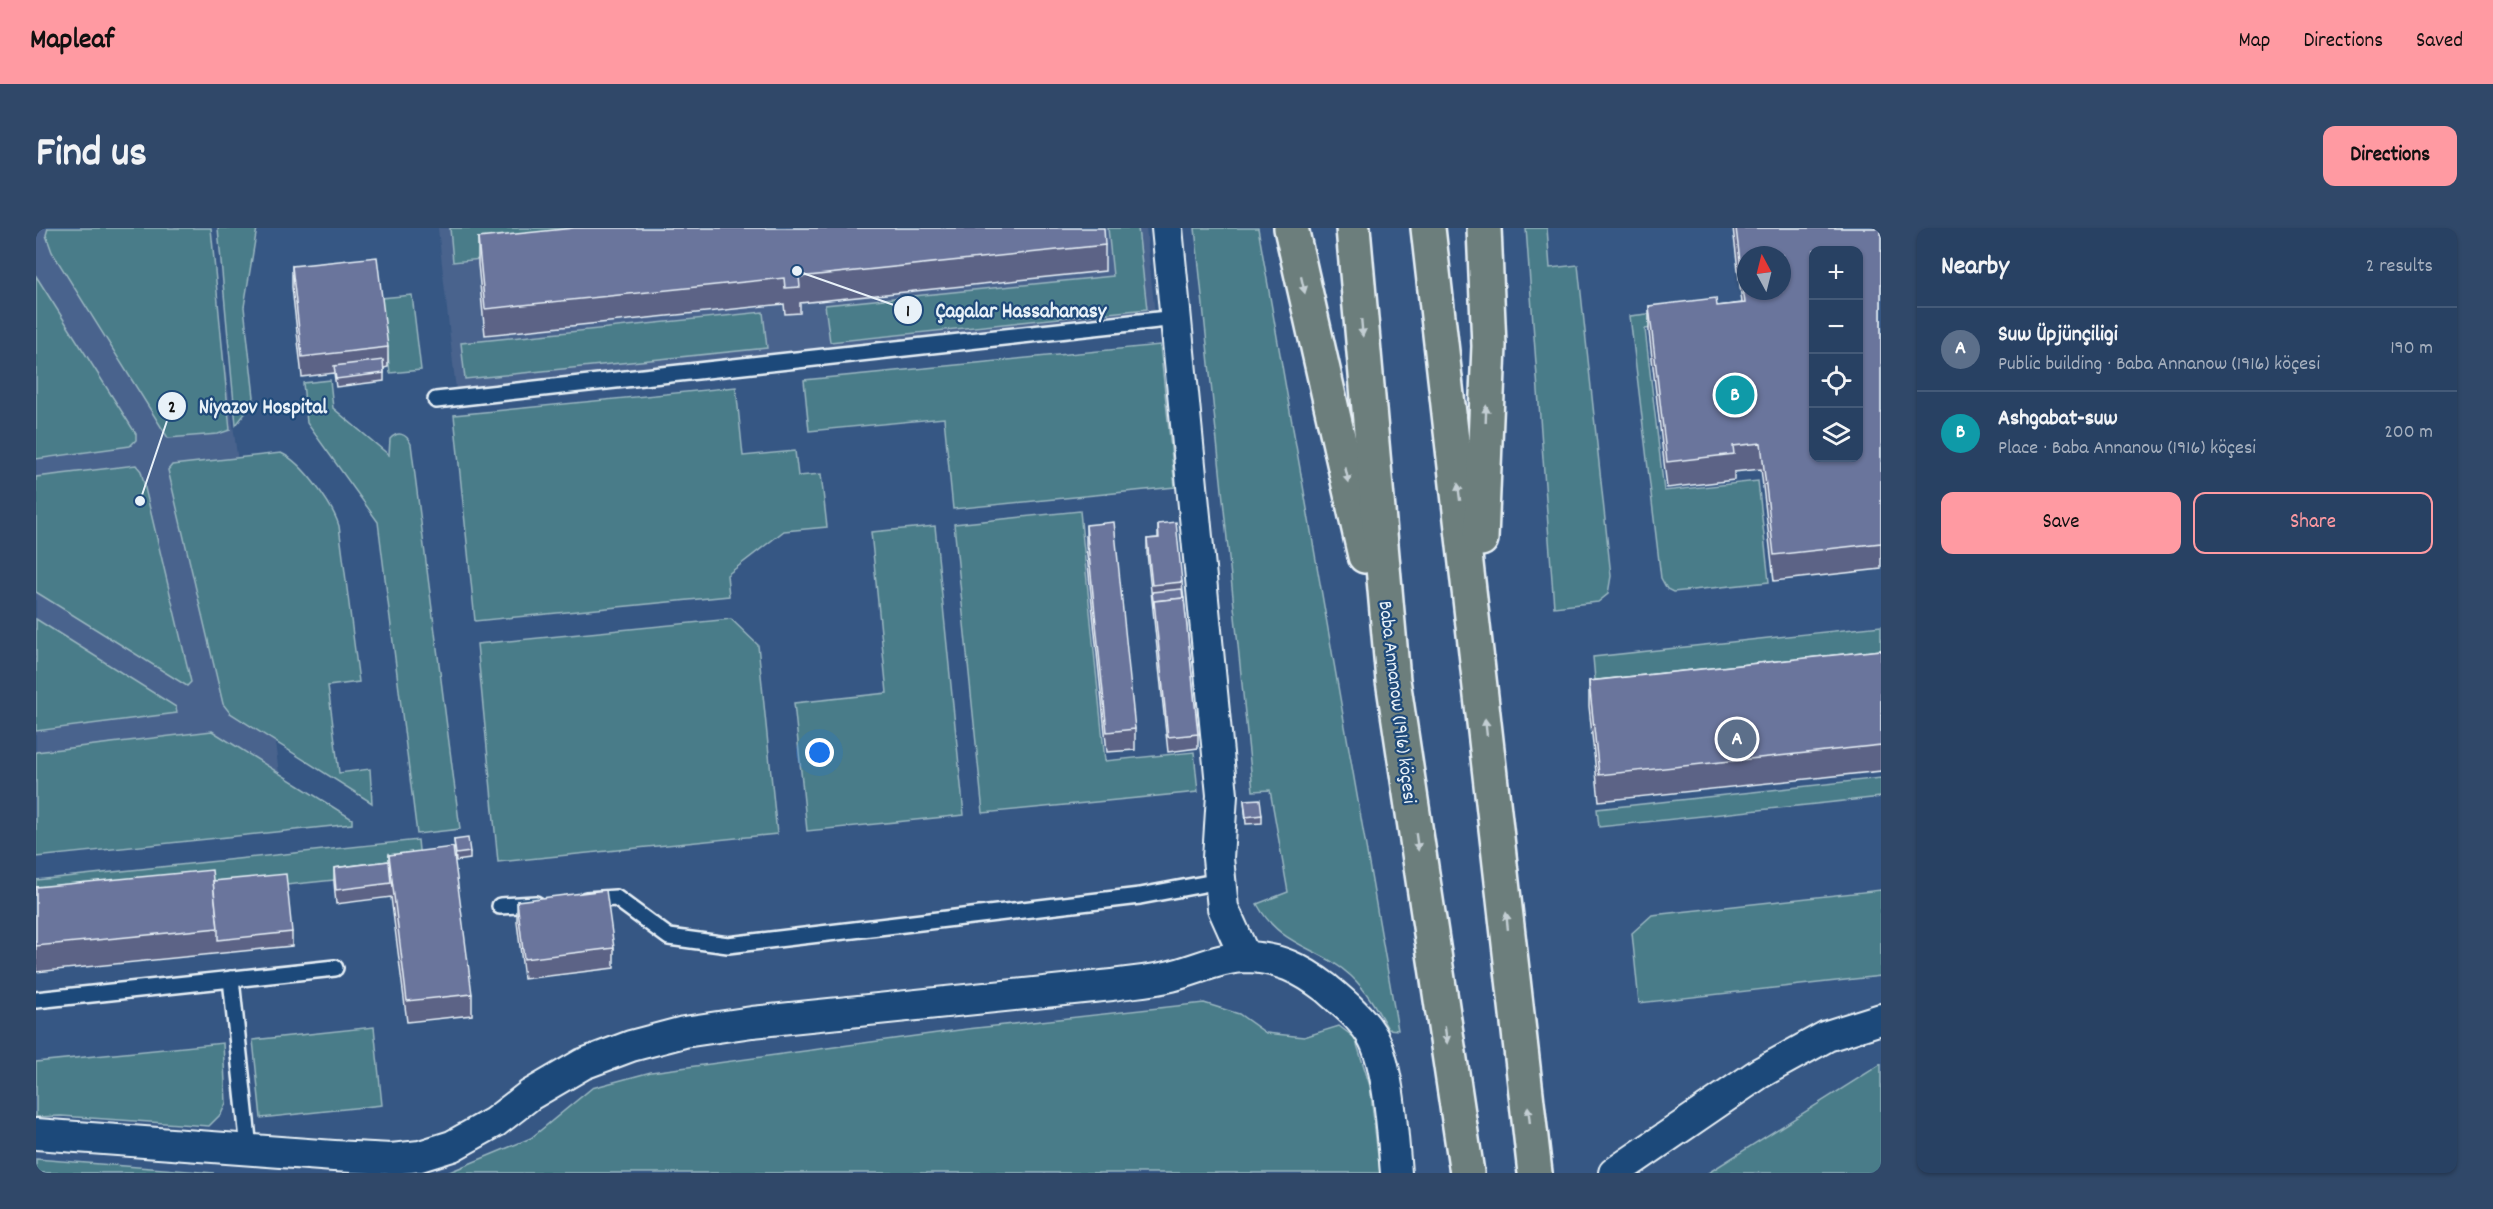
<!DOCTYPE html>
<meta charset="utf-8">
<style>
:root{--surface:#284163;--page:#304869;--text:#f1f3f6;--muted:#a5afbe;--line:#445a78;--accent:#ff9aa2}
body{margin:0;font-family:Dekko,sans-serif;background:var(--page);color:var(--text)}
.controls{position:absolute;right:18px;top:18px;display:grid;overflow:hidden;border-radius:12px;box-shadow:0 2px 4px #0004}
.controls button{width:54px;height:54px;display:grid;place-items:center;padding:0;border:0;border-bottom:2px solid var(--line);background:var(--surface);color:var(--text);font:30px sans-serif}
.compass{position:absolute;left:1701px;top:18px;width:54px;height:54px;border-radius:50%;background:var(--surface);box-shadow:0 2px 4px #0004;rotate:353deg}
.you{position:absolute;left:784px;top:525px;width:21px;height:21px;margin:-15px;border:4px solid #fff;border-radius:50%;background:#1a73e8;box-shadow:0 0 0 9px #1a73e833}
.badge{display:grid;place-items:center;width:39px;height:39px;border-radius:50%;background:var(--accent);color:#fff;font-size:20px;font-weight:700}
.pin{position:absolute;translate:-50% -50%;border:3px solid #fff;box-shadow:0 2px 6px #0006}
.list{margin:0;padding:0;list-style:none}
h2{display:flex;justify-content:space-between;align-items:center;height:78px;margin:0;padding:0 24px;font-size:26px}
h2 small{font-size:20px;font-weight:400;color:var(--muted)}
.list li{display:grid;grid-template-columns:39px 1fr auto;gap:18px;align-items:center;box-sizing:border-box;height:84px;padding:0 24px;border-top:2px solid var(--line)}
.list b{display:block;font-size:22px;white-space:nowrap}
.list p{margin:0;font-size:20px;white-space:nowrap;color:var(--muted)}
.list em{font-size:20px;font-style:normal;color:var(--muted)}
.actions{display:flex;gap:12px;padding:18px 24px}
.actions a{flex:1;padding:14px 0;border:2px solid var(--accent);border-radius:12px;text-align:center;font-size:21px;color:var(--accent)}
.actions .main{background:var(--accent);color:#111}
.icon{flex:none;width:33px;height:33px;fill:none;stroke:currentColor;stroke-width:2;stroke-linecap:round;stroke-linejoin:round}
.map{position:relative;flex:none;width:1845px;height:945px;overflow:hidden;border-radius:12px}
header{display:flex;align-items:center;gap:36px;box-sizing:border-box;height:84px;padding:0 30px;background:var(--accent);color:#111}
header strong{font-size:28px}
nav{display:flex;gap:33px;margin-inline-start:auto;font-size:21px}
.intro{display:flex;align-items:center;justify-content:space-between;box-sizing:border-box;height:144px;padding:0 36px}
h1{margin:0;font-size:42px}
.button{padding:15px 27px;border-radius:12px;background:var(--accent);color:#111;font-size:21px;font-weight:700}
main{display:flex;gap:36px;padding:0 36px}
aside{flex:1;background:var(--surface);border-radius:12px;box-shadow:0 2px 4px #0004}
.map>svg:first-child{display:block}
.built{fill:#49638d}
.green{fill:#4a7c89;stroke:#99b6c0;stroke-width:1.5}
.lines{fill:none;stroke-linecap:round;stroke-linejoin:round}
.service-casing{stroke:#e8f1f8;stroke-width:20}
.minor-casing{stroke:#e8f1f8;stroke-width:34}
.primary-casing{stroke:#e8f1f8;stroke-width:38}
.service{stroke:#1f4a7a;stroke-width:15}
.minor{stroke:#1f4a7a;stroke-width:30}
.primary{stroke:#6c7e7c;stroke-width:33}
.wall{fill:#5c6486;stroke:#e8f1f8;stroke-width:1.5}
.building{fill:#6b749c;stroke:#e8f1f8;stroke-width:1.5;fill-rule:evenodd}
.oneway{fill:#c3ced3}
.labels{text-anchor:middle;stroke-width:4.5;stroke-linejoin:round;paint-order:stroke}
.street-label{font-size:20px;fill:#e8f1f8;stroke:#1f4a7a}
.leader{fill:none;stroke:#e8f1f8;stroke-width:2}
.callout-dot{fill:#e8f1f8;stroke:#1f4a7a;stroke-width:2}
.mark-label{font-size:18px;text-anchor:middle;font-weight:bold;fill:#111}
.callout-label{font-size:21px;text-anchor:middle;font-weight:bold;fill:#e8f1f8;stroke:#1f4a7a;stroke-width:4.5;stroke-linejoin:round;paint-order:stroke}
</style>
<header>
<strong>Mapleaf</strong>
<nav><a>Map</a><a>Directions</a><a>Saved</a></nav>
</header>
<div class="intro"><h1>Find us</h1><a class="button">Directions</a></div>
<main>
<div class="map">
<svg width="1845" height="945" viewBox="0 0 1845 945">
<rect width="100%" height="100%" fill="#365784"/>
<filter id="ink" filterUnits="userSpaceOnUse"><feTurbulence type="fractalNoise" baseFrequency=".0167" numOctaves="2"/><feDisplacementMap in="SourceGraphic" scale="12" xChannelSelector="R" yChannelSelector="G"/><feConvolveMatrix kernelMatrix="1 2 1 2 8 2 1 2 1" color-interpolation-filters="sRGB"/></filter>
<g filter="url(#ink)">
<!-- built -->
<g class="built">
<path d="M 0,0 L 171,0 L 243,545 L 0,573 Z"/>
<path d="M 402,0 L 1110,0 L 1119,87 L 420,162 Z"/>
</g>
<!-- green -->
<g class="green">
<path d="M 12,0 L 175,0 L 194,202 L 182,206 L 132,210 L 16,24 L 10,7 Z"/>
<path d="M 182,0 L 221,0 L 208,79 L 218,169 L 215,178 L 200,197 Z"/>
<path d="M 414,0 L 547,0 L 549,20 L 417,34 Z"/>
<path d="M 1072,0 L 1102,0 L 1111,81 L 794,114 L 789,77 L 1077,48 Z"/>
<path d="M 1159,0 L 1222,0 L 1362,802 L 1352,801 C 1342,783 1331,763 1315,748 C 1283,718 1245,720 1221,676 L 1252,664 L 1234,562 L 1217,563 Z"/>
<path d="M 1490,0 L 1511,0 L 1514,40 L 1542,37 L 1575,348 L 1572,366 L 1562,374 L 1518,379 Z"/>
<path d="M 0,48 L 100,206 L 100,212 L 94,218 L 0,231 Z"/>
<path d="M 376,67 L 385,142 L 354,145 L 345,70 Z"/>
<path d="M 1682,78 L 1684,92 L 1609,101 L 1628,263 L 1722,253 L 1733,354 L 1637,364 L 1631,361 L 1625,350 L 1594,88 Z"/>
<path d="M 727,84 L 731,120 L 429,151 L 425,115 Z"/>
<path d="M 1124,117 L 1139,259 L 917,281 L 908,190 L 773,203 L 768,152 Z"/>
<path d="M 294,152 L 297,180 L 353,227 L 354,211 C 362,203 370,205 375,216 L 424,601 L 381,606 L 342,294 L 271,195 L 267,155 Z"/>
<path d="M 700,159 L 707,228 L 759,223 L 762,248 L 785,246 L 791,299 L 748,303 L 691,347 L 693,368 L 439,393 L 418,187 Z"/>
<path d="M 245,225 C 266,234 297,277 303,298 L 323,454 L 292,458 L 303,545 L 334,541 L 336,575 L 194,485 L 187,476 L 132,242 L 136,237 Z"/>
<path d="M 100,237 L 105,243 L 155,454 L 151,458 L 0,364 L 0,249 Z"/>
<path d="M 1044,283 L 1069,533 L 1158,524 L 1162,564 L 947,585 L 918,296 Z"/>
<path d="M 899,298 L 928,587 L 771,603 L 758,475 L 851,465 L 835,304 Z"/>
<path d="M 0,391 L 140,479 L 141,485 L 0,503 Z"/>
<path d="M 695,391 L 722,417 L 741,606 L 462,634 L 441,416 Z"/>
<path d="M 1845,398 L 1845,432 L 1560,463 L 1557,429 Z"/>
<path d="M 176,503 L 316,591 L 316,596 L 0,629 L 0,524 Z"/>
<path d="M 1845,550 L 1845,569 L 1563,599 L 1561,581 Z"/>
<path d="M 382,612 L 385,643 L 0,683 L 0,652 Z"/>
<path d="M 1845,662 L 1845,748 L 1603,775 L 1596,705 L 1616,687 Z"/>
<path d="M 1168,775 L 1203,786 L 1230,805 L 1268,809 L 1303,798 L 1319,810 L 1334,858 L 1344,945 L 411,945 L 495,910 L 556,860 L 615,844 L 931,801 Z"/>
<path d="M 338,799 L 346,877 L 225,890 L 217,812 Z"/>
<path d="M 187,815 L 190,875 L 185,886 L 173,898 L 25,888 L 0,889 L 0,834 Z"/>
<path d="M 1845,836 L 1845,945 L 1672,945 Z"/>
<path d="M 0,931 L 178,945 L 0,945 Z"/>
</g>
<g class="lines">
<!-- service casing -->
<g class="service-casing">
<g id="service">
<path d="M 400,172 L 1140,90"/>
<path d="M 550,672 L 580,670 L 633,709 L 692,717 L 1104,668 L 1184,653"/>
<path d="M 464,678 L 500,676"/>
<path d="M 195,751 L 213,921"/>
<path d="M 0,772 L 299,740"/>
</g>
</g>
<!-- minor casing -->
<g class="minor-casing">
<g id="minor">
<path d="M 1131,0 L 1186,567 L 1182,630 L 1187,680 L 1209,729"/>
<path d="M 0,906 L 298,928 L 355,931 L 384,928 L 416,918 L 459,894 L 494,867 L 547,836 L 595,818 L 648,804 L 716,794 L 1076,757 C 1096,754 1116,753 1135,748 C 1160,742 1185,729 1211,729 C 1243,730 1265,741 1290,760 C 1305,773 1324,788 1335,806 C 1353,834 1357,910 1360,945"/>
<path d="M 1578,945 L 1724,845 L 1791,808 L 1845,791"/>
</g>
</g>
<!-- primary casing -->
<g class="primary-casing">
<g id="primary">
<path d="M 1255,0 L 1329,328"/>
<path d="M 1317,0 L 1357,452 L 1431,945"/>
<path d="M 1392,0 L 1499,945"/>
<path d="M 1445,311 L 1453,118 L 1448,0"/>
</g>
</g>
<!-- service -->
<use href="#service" class="service"/>
<!-- minor -->
<use href="#minor" class="minor"/>
<!-- primary -->
<use href="#primary" class="primary"/>
</g>
<!-- wall -->
<g class="wall">
<path d="M 1697,0 L 1845,0 L 1845,341 L 1738,353 L 1725,241 L 1698,244 L 1698,252 L 1631,260 L 1613,104 L 1613,78 L 1681,78 L 1706,75 Z"/>
<path d="M 442,10 L 1069,17 L 1069,43 L 764,75 L 764,85 L 749,86 L 748,76 L 449,107 L 442,36 Z"/>
<path d="M 256,38 L 352,119 L 352,139 L 348,140 L 348,153 L 300,159 L 298,145 L 266,149 L 256,59 Z"/>
<path d="M 1122,296 L 1146,354 L 1162,506 L 1162,520 L 1132,524 L 1111,325 L 1111,311 L 1122,310 Z"/>
<path d="M 1050,297 L 1099,501 L 1099,522 L 1071,524 L 1050,317 Z"/>
<path d="M 1845,422 L 1845,543 L 1563,573 L 1553,478 L 1553,453 Z"/>
<path d="M 1208,572 L 1226,587 L 1226,595 L 1210,596 Z"/>
<path d="M 418,612 L 434,624 L 434,631 L 420,633 Z"/>
<path d="M 353,627 L 436,766 L 436,787 L 371,794 L 355,669 L 300,676 L 298,654 L 298,640 L 353,633 Z"/>
<path d="M 177,653 L 256,704 L 256,718 L 0,744 L 0,659 Z"/>
<path d="M 481,673 L 578,720 L 578,740 L 488,751 L 481,694 Z"/>
</g>
<!-- building -->
<g class="building">
<path d="M 538,0 L 1068,0 L 1069,17 L 763,49 L 764,59 L 749,60 L 748,50 L 449,81 L 442,10 Z"/>
<path d="M 1700,0 L 1845,0 L 1845,315 L 1738,327 L 1725,215 L 1697,218 L 1698,226 L 1631,234 L 1613,78 L 1680,70 L 1681,78 L 1709,75 ZM 1778,22 L 1822,22 L 1822,230 L 1778,230 ZM 1710,27 L 1746,27 L 1746,63 L 1710,63 Z"/>
<path d="M 341,29 L 352,119 L 266,129 L 256,38 Z"/>
<path d="M 347,132 L 348,145 L 300,151 L 298,138 Z"/>
<path d="M 1078,294 L 1099,501 L 1071,504 L 1050,297 Z"/>
<path d="M 1140,294 L 1146,354 L 1116,357 L 1111,311 L 1123,310 L 1122,296 Z"/>
<path d="M 1146,361 L 1147,370 L 1118,373 L 1118,380 L 1116,364 Z"/>
<path d="M 1148,370 L 1162,506 L 1132,509 L 1118,373 Z"/>
<path d="M 1845,422 L 1845,517 L 1563,547 L 1553,453 Z"/>
<path d="M 1224,571 L 1226,587 L 1210,589 L 1208,572 Z"/>
<path d="M 432,610 L 434,624 L 420,626 L 418,612 Z"/>
<path d="M 417,619 L 436,766 L 371,773 L 353,627 Z"/>
<path d="M 353,633 L 355,655 L 300,662 L 298,640 Z"/>
<path d="M 176,642 L 182,700 L 0,718 L 0,659 Z"/>
<path d="M 250,646 L 256,704 L 182,712 L 182,700 L 177,653 Z"/>
<path d="M 570,662 L 578,720 L 488,731 L 481,673 Z"/>
</g>
<!-- one-way arrows -->
<defs><path id="oneway-solid" d="M-6-.8H1V-3.2L6.5 0L1 3.2V.8H-6Z" transform="scale(1.5)"/></defs>
<g class="oneway">
<use href="#oneway-solid" transform="translate(1267 57) rotate(77)"/>
<use href="#oneway-solid" transform="translate(1326 100) rotate(85)"/>
<use href="#oneway-solid" transform="translate(1450 186) rotate(-88)"/>
<use href="#oneway-solid" transform="translate(1311 247) rotate(77)"/>
<use href="#oneway-solid" transform="translate(1423 264) rotate(-97)"/>
<use href="#oneway-solid" transform="translate(1450 499) rotate(-96)"/>
<use href="#oneway-solid" transform="translate(1381 614) rotate(82)"/>
<use href="#oneway-solid" transform="translate(1471 693) rotate(-96)"/>
<use href="#oneway-solid" transform="translate(1410 807) rotate(82)"/>
<use href="#oneway-solid" transform="translate(1493 887) rotate(-96)"/>
</g>
</g>
<g class="labels">
<!-- street labels -->
<g class="street-label">
<text transform="translate(1363 474) rotate(83)" y="7">Baba Annanow (1916) köçesi</text>
</g>
</g>
<!-- callouts -->
<path class="leader" d="M761 43L872 82M104 273L136 178"/>
<g class="callout-dot">
<circle cx="761" cy="43" r="6"/>
<circle cx="104" cy="273" r="6"/>
<circle cx="872" cy="82" r="15"/>
<circle cx="136" cy="178" r="15"/>
</g>
<g class="mark-label">
<text x="872" y="88">1</text>
<text x="136" y="184">2</text>
</g>
<g class="callout-label">
<text x="985" y="89">Çagalar Hassahanasy</text>
<text x="227" y="185">Niyazov Hospital</text>
</g>
</svg>
<div class="controls">
<button>+</button>
<button>−</button>
<button><svg class="icon" aria-label="locate" viewBox="0 0 24 24"><circle cx="12" cy="12" r="6"/><path d="M12 2v4M12 18v4M2 12h4M18 12h4"/></svg></button>
<button><svg class="icon" aria-label="layers" viewBox="0 0 24 24"><path d="M12 4l9 5-9 5-9-5zM3 14l9 5 9-5"/></svg></button>
</div>
<svg class="compass" viewBox="-18 -18 36 36"><path d="M0-13l5 13h-10z" fill="#e53935"/><path d="M0 13l5-13h-10z" fill="#a5afbe"/></svg>
<div class="you"></div>
<div class="pin badge" style="left:1701px;top:511px;background:#5c6f8a">A</div>
<div class="pin badge" style="left:1699px;top:167px;background:#0f9aa8">B</div>
</div>
<aside>
<h2>Nearby<small>2 results</small></h2>
<ul class="list">
<li><span class="badge" style="background:#5c6f8a">A</span><div><b>Suw Üpjünçiligi</b><p>Public building · Baba Annanow (1916) köçesi</p></div><em>190 m</em></li>
<li><span class="badge" style="background:#0f9aa8">B</span><div><b>Ashgabat-suw</b><p>Place · Baba Annanow (1916) köçesi</p></div><em>200 m</em></li>
</ul>
<div class="actions"><a class="main">Save</a><a>Share</a></div>
</aside>
</main>
